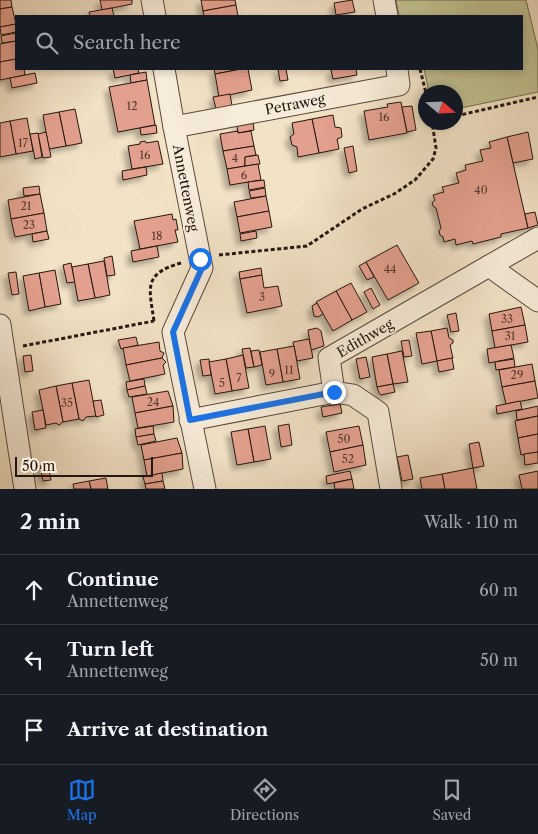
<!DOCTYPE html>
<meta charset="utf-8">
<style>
:root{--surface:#171b24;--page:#20242c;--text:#f1f3f6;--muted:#9ea1a6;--line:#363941;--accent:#1a73e8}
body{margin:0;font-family:"Libre Caslon Text",serif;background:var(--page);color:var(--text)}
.compass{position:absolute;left:418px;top:85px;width:45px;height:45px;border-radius:50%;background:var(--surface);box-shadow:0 2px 8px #0003;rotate:109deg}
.scale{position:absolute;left:15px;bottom:12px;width:138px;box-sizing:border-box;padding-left:5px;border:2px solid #24170f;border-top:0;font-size:14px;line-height:18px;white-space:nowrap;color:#24170f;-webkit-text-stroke:4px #f7ecda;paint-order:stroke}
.stop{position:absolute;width:15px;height:15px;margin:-11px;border:4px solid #1a73e8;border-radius:50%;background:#fff}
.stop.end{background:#1a73e8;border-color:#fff;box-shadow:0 1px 5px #0008}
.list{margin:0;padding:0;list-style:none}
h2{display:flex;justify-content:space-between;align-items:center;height:65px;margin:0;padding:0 20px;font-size:21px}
h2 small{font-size:16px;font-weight:400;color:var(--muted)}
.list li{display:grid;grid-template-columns:32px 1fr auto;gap:15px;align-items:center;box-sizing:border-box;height:70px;padding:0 20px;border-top:1px solid var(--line)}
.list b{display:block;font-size:19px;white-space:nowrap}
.list p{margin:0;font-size:16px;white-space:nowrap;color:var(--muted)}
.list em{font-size:16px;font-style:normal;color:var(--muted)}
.icon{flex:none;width:28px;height:28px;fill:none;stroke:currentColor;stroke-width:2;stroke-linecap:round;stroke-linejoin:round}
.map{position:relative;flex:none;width:538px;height:489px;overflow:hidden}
.search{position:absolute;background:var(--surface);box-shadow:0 2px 8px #0003;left:15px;right:15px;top:15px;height:55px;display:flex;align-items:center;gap:12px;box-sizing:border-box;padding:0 18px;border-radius:0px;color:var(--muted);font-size:19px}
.sheet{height:275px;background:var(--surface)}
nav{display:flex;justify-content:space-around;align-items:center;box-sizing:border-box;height:70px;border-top:1px solid var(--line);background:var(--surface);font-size:14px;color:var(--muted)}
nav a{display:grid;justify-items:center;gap:2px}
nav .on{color:var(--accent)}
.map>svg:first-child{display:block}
.green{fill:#c1c191;stroke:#726c50}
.building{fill:#e4a08e;stroke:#24170f;filter:url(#shadow)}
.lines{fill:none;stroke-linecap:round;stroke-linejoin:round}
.minor-casing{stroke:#584a3d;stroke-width:23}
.path{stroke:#24170f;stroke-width:3;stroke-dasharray:4 2.5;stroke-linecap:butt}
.minor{stroke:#f7ecda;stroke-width:21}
.route{stroke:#1a73e8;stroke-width:6}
.labels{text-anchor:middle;stroke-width:4;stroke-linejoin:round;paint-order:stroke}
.number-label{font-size:11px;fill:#54392f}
.street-label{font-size:14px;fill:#24170f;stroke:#f7ecda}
</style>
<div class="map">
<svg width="538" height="489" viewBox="0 0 538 489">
<defs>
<filter id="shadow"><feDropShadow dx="-4.5" dy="4.5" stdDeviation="2.5" flood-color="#0004"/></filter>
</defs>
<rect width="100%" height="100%" fill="#f2e2c6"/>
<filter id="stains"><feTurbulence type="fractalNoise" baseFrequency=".004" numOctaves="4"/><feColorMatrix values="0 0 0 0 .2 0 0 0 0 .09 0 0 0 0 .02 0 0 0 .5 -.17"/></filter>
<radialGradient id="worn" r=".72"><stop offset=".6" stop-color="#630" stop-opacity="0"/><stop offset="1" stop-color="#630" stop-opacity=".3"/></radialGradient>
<!-- green -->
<path class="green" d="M 396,0 L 526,0 L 538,49 L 538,92 L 456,109 L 456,92 L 429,92 L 424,69 L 522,69 L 522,16 L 399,16 Z"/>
<!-- building -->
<g class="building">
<path d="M 0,0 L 11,0 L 12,7 L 0,9 Z"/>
<path d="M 100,0 L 132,0 L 132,4 L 102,10 Z"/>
<path d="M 201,0 L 235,0 L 236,5 L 203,11 Z"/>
<path d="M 352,0 L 355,12 L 336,15 L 334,3 Z"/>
<path d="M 236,5 L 238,16 L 204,16 L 203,11 Z"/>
<path d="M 12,7 L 16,24 L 0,27 L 0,9 Z"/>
<path d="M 112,8 L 114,16 L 90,16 L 89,12 Z"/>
<path d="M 16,24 L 16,32 L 1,35 L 0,27 Z"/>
<path d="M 16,33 L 16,41 L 2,43 L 1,36 Z"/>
<path d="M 16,41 L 16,59 L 0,62 L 0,44 Z"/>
<path d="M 16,59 L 16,69 L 24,69 L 25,75 L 0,80 L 0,62 Z"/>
<path d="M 113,69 L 138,69 L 139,73 L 115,78 Z"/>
<path d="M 214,69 L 241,69 L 215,74 Z"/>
<path d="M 241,69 L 248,69 L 252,90 L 219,97 L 215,74 Z"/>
<path d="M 278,69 L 286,69 L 288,80 L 280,81 Z"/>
<path d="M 336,69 L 356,69 L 357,75 L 333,79 L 331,70 Z"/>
<path d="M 146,72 L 147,80 L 131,83 L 130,75 Z"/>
<path d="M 35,73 L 37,83 L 12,88 L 10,78 Z"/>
<path d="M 147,80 L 155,125 L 118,132 L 109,87 Z"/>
<path d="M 230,94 L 232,106 L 216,109 L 213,97 Z"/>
<path d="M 401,102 L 407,133 L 369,140 L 364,111 L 388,107 L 387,104 Z"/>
<path d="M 412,106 L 416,130 L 407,132 L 402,107 Z"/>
<path d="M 75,109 L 82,143 L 66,146 L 59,112 Z"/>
<path d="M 59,112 L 66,146 L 49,149 L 43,115 Z"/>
<path d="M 333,115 L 335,127 L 341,128 L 342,137 L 337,139 L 339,149 L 319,153 L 312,119 Z"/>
<path d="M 27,118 L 33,151 L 16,154 L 10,121 Z"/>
<path d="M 312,119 L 319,153 L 298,157 L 297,147 L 292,145 L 290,137 L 294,134 L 292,123 Z"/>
<path d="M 10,121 L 16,154 L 0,157 L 0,123 Z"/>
<path d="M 253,122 L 254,130 L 238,133 L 237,126 Z"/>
<path d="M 156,125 L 157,133 L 141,135 L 140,128 Z"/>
<path d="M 238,131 L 238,133 L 251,131 L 254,146 L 223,151 L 220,134 Z"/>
<path d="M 46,132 L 51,157 L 43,158 L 38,134 Z"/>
<path d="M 528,132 L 533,159 L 513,163 L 507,137 Z"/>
<path d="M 38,133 L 42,157 L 35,159 L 30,134 Z"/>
<path d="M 507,137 L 528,228 L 501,234 L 501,237 L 473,244 L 472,241 L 456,245 L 455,239 L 444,242 L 443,237 L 440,235 L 439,231 L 441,228 L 436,208 L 433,206 L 432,203 L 435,200 L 433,195 L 444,192 L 442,187 L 459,183 L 456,173 L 466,170 L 465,165 L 483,161 L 480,150 L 491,148 L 489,142 Z"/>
<path d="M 145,141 L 146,143 L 158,141 L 163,164 L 132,169 L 128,146 L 140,144 L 140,142 Z"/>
<path d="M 254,146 L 256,155 L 245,157 L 245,166 L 227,169 L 223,151 Z"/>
<path d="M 353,146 L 357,171 L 349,173 L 344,148 Z"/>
<path d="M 258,155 L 260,164 L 245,166 L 245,157 Z"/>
<path d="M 258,164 L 261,180 L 230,185 L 227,169 Z"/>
<path d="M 146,167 L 147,175 L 123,180 L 122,171 Z"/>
<path d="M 264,180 L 265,187 L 249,190 L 248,182 Z"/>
<path d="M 39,186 L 40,194 L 24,196 L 23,188 Z"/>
<path d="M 265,188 L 266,196 L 251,198 L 249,191 Z"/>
<path d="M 40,194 L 44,213 L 11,219 L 8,200 Z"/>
<path d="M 266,196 L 269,211 L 237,217 L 234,202 Z"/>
<path d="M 269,211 L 272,227 L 240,233 L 237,217 Z"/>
<path d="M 535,212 L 538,225 L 528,228 L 525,214 Z"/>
<path d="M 44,213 L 47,231 L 15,237 L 11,219 Z"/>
<path d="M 172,214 L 173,220 L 176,219 L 178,230 L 175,230 L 178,242 L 140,249 L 134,221 Z"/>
<path d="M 47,231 L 49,239 L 33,242 L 32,234 Z"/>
<path d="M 256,231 L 257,238 L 241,241 L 240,234 Z"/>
<path d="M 397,245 L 419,283 L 388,300 L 366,262 Z"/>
<path d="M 157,246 L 159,257 L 133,262 L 131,251 Z"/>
<path d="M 112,256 L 115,275 L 107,276 L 104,258 Z"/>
<path d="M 104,261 L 110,295 L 95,298 L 88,264 Z"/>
<path d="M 366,262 L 374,277 L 367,280 L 359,266 Z"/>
<path d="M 71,263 L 75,282 L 67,283 L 63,265 Z"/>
<path d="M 88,264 L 95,298 L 78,301 L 72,267 Z"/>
<path d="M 261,268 L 262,275 L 240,279 L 239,272 Z"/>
<path d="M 55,270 L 61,304 L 45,307 L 39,273 Z"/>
<path d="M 16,272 L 19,294 L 12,295 L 8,273 Z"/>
<path d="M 39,273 L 45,307 L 29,311 L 23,276 Z"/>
<path d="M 262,275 L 264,288 L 278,286 L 282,306 L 247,313 L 240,279 Z"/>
<path d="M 351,283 L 367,312 L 352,320 L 336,291 Z"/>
<path d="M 371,288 L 380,305 L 373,309 L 364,292 Z"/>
<path d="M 336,291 L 352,320 L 333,331 L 316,302 Z"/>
<path d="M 317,303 L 323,314 L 318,317 L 314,316 L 312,306 Z"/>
<path d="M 521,307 L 525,325 L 492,331 L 489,314 Z"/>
<path d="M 456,313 L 459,331 L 451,332 L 447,315 Z"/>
<path d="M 525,325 L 528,342 L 495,348 L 492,331 Z"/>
<path d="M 317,328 L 321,331 L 324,346 L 311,350 L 308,330 Z"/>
<path d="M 447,328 L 449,338 L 453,340 L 453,343 L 450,345 L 453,358 L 437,361 L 431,331 Z"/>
<path d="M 431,331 L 437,361 L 422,364 L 416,333 Z"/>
<path d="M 136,337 L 138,345 L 121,349 L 118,340 Z"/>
<path d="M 309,339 L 313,358 L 297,361 L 293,342 Z"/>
<path d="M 409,340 L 412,356 L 404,357 L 401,341 Z"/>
<path d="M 159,342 L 160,351 L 164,353 L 162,358 L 126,365 L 123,348 Z"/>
<path d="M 511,345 L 514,358 L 489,363 L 487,349 Z"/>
<path d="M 294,346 L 300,379 L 283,382 L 277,349 Z"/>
<path d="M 250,348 L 254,367 L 246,368 L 242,349 Z"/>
<path d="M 277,349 L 283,382 L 266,385 L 260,352 Z"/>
<path d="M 259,350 L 262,365 L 254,367 L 251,351 Z"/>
<path d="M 402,351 L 408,382 L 393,384 L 387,354 Z"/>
<path d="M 387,354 L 393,384 L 377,387 L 372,357 Z"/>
<path d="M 31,355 L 33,371 L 25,372 L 23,356 Z"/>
<path d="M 243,355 L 249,388 L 232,391 L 226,359 Z"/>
<path d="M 366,357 L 370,377 L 360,379 L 356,359 Z"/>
<path d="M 162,358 L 166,362 L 163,365 L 165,374 L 130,381 L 126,365 Z"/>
<path d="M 452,358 L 454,369 L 439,372 L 437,361 Z"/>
<path d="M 209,359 L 211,375 L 203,376 L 200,360 Z"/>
<path d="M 226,359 L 232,391 L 215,394 L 209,362 Z"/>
<path d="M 514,359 L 515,367 L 496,370 L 495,362 Z"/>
<path d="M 532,364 L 535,381 L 502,387 L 499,370 Z"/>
<path d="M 144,379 L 145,386 L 127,390 L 126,382 Z"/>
<path d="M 89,380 L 96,416 L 86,417 L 83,421 L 79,419 L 72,383 Z"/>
<path d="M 535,381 L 538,398 L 506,404 L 502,387 Z"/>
<path d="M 72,383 L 79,419 L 63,422 L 56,386 Z"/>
<path d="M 393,384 L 395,392 L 381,395 L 379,393 L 377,387 Z"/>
<path d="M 56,386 L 63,422 L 59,425 L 56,423 L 46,425 L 39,390 Z"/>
<path d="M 145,386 L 147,394 L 129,397 L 127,390 Z"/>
<path d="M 168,391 L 173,406 L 135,413 L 132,397 Z"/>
<path d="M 101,400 L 104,415 L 96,417 L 93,401 Z"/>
<path d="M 520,401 L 522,409 L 497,414 L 496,406 Z"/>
<path d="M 340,404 L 342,413 L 323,417 L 321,407 Z"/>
<path d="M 173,406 L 174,422 L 138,428 L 135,413 Z"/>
<path d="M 538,406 L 538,416 L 517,420 L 516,411 Z"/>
<path d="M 43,410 L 46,428 L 35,430 L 32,412 Z"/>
<path d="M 538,416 L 538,434 L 518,438 L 515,421 Z"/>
<path d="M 289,424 L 292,445 L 281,447 L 278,426 Z"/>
<path d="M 153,426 L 154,434 L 136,437 L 135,429 Z"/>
<path d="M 265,426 L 271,459 L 254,462 L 248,429 Z"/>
<path d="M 359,426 L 363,445 L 330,452 L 326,432 Z"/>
<path d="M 248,429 L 254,462 L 237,465 L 231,432 Z"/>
<path d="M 154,434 L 156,441 L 138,445 L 136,437 Z"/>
<path d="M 538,434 L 538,452 L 521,455 L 518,438 Z"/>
<path d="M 177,438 L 182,453 L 144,460 L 141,445 Z"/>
<path d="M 479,442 L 484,466 L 473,468 L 469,444 Z"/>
<path d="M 363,445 L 366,465 L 334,472 L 330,452 Z"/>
<path d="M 538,452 L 538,463 L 525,465 L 524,454 Z"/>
<path d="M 182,453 L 183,469 L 147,476 L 144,460 Z"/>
<path d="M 408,455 L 413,479 L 402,481 L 397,457 Z"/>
<path d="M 48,464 L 51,480 L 43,481 L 40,465 Z"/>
<path d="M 473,468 L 477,489 L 445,489 L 442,474 Z"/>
<path d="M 350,471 L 352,479 L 327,484 L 326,476 Z"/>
<path d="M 538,471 L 538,489 L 522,489 L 519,475 Z"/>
<path d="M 162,473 L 163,481 L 145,484 L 143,477 Z"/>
<path d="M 442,474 L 445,489 L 422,489 L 420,478 Z"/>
<path d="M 106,478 L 108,489 L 91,489 L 89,481 Z"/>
<path d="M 352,479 L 354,489 L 335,489 L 334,483 Z"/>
<path d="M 89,481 L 91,489 L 74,489 L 73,484 Z"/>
<path d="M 163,481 L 165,489 L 146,489 L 145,484 Z"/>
</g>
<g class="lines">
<!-- minor casing -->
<g class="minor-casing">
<g id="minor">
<path d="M 152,0 L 155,16"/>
<path d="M 384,0 L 387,16"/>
<path d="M 164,69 L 174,127 L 202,268 L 173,332 L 205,489"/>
<path d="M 174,127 L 399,85 L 397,69"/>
<path d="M 489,266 L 538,238"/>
<path d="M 0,325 L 25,489"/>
<path d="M 190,420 L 334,392"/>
<path d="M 391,489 L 378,412 L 353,395 L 334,392 L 329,358 L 489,266 L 538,301"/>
</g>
</g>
<!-- path -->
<g class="path">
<path d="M 420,69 L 426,93"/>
<path d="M 456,116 L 538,97"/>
<path d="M 219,255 L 307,246 L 362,209 L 394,194 L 415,180 L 433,159 L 436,148 L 432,122"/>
<path d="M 154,321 C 149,287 143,274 181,263"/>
<path d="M 23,346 L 154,321"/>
</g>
<!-- minor -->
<use href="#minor" class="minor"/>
</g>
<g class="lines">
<!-- route -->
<path class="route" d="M 200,259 L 202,268 L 173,332 L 190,420 L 334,392"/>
</g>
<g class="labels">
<!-- number labels -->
<g class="number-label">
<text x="132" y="110">12</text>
<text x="384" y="121">16</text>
<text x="23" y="147">17</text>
<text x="145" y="159">16</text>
<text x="235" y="162">4</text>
<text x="244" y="179">6</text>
<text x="481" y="194">40</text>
<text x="26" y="210">21</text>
<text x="29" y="229">23</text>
<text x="157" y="240">18</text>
<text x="390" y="273">44</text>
<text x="262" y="301">3</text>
<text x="507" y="323">33</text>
<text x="510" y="340">31</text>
<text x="289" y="374">11</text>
<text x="272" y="378">9</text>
<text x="517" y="379">29</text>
<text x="239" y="382">7</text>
<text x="222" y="387">5</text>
<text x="153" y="406">24</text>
<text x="67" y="407">35</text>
<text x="344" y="443">50</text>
<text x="348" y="463">52</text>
</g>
<!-- street labels -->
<g class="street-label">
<text transform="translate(295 104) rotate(-11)" y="5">Petraweg</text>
<text transform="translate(186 188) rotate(79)" y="5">Annettenweg</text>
<text transform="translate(365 338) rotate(-30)" y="5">Edithweg</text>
</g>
</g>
<rect width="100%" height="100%" filter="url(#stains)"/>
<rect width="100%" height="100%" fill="url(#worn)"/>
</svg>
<svg class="compass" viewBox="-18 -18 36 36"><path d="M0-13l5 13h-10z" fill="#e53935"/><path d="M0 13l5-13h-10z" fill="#9ea1a6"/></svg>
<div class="scale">50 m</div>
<div class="stop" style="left:200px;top:259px"></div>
<div class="stop end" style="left:334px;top:392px"></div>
<div class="search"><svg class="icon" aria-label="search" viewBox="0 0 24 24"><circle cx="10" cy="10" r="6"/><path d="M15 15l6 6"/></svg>Search here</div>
</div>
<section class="sheet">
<h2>2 min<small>Walk · 110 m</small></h2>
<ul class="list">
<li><svg class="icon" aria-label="ahead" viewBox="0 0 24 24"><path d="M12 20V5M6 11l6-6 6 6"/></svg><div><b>Continue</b><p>Annettenweg</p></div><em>60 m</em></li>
<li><svg class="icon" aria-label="left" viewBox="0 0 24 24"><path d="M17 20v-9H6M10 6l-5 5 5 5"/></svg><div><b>Turn left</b><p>Annettenweg</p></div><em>50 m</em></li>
<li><svg class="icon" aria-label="arrive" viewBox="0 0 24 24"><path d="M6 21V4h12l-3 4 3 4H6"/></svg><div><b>Arrive at destination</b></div></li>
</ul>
</section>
<nav>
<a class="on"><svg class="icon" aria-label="map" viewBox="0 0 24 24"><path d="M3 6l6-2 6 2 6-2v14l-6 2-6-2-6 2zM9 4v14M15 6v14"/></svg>Map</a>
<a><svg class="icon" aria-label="directions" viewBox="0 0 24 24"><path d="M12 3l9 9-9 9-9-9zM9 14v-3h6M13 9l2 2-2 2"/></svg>Directions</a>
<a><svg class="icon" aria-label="saved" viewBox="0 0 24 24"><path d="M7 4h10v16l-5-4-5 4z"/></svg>Saved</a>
</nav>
